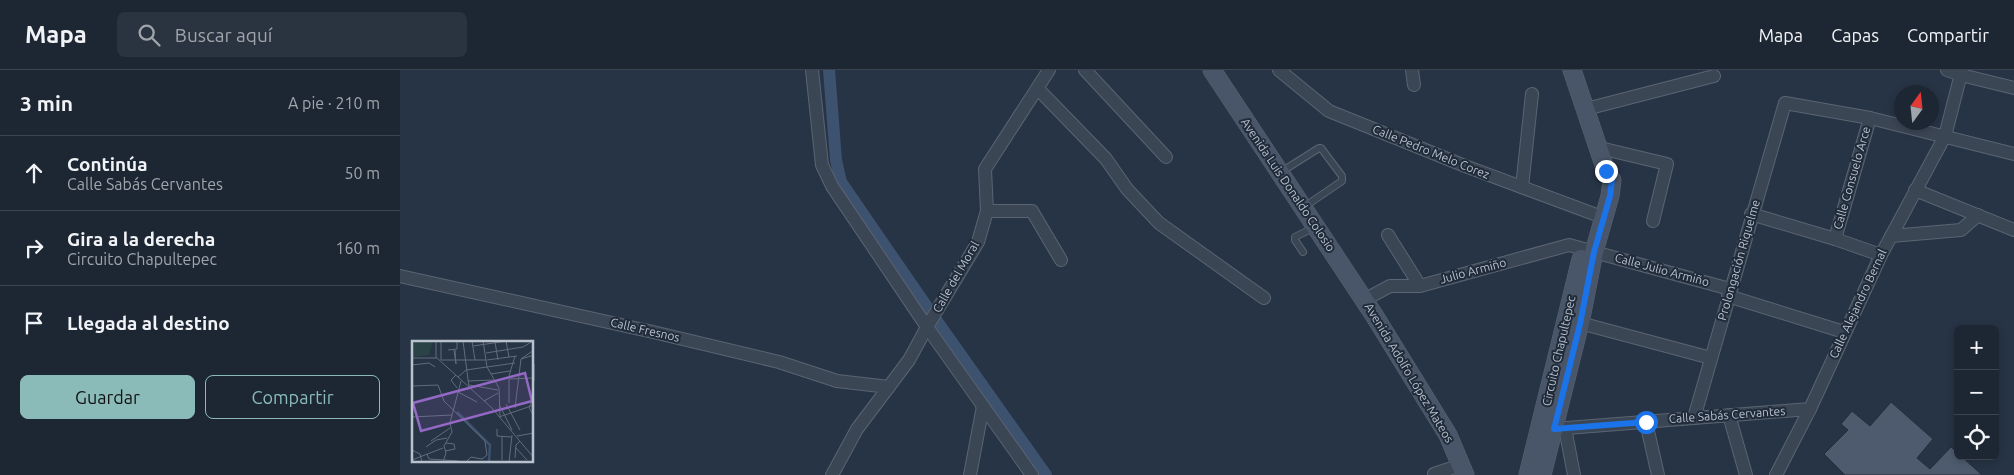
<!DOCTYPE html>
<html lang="es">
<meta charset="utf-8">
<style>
:root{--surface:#1d2734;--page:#2a3340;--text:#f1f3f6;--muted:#a0a5ac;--line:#3b444f;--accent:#8bbbb9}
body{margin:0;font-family:Ubuntu,sans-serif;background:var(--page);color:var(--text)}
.controls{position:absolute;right:15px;bottom:15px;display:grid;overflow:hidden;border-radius:8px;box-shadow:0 2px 8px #0003}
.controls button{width:45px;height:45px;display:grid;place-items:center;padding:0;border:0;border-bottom:1px solid var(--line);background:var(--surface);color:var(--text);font:25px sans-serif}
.compass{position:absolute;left:1494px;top:15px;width:45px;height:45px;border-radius:50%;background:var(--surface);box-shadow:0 2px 8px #0003;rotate:15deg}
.stop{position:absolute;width:15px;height:15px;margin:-11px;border:4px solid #1a73e8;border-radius:50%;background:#fff}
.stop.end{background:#1a73e8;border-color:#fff;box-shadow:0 1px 5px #0008}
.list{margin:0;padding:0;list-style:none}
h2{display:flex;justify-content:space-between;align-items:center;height:65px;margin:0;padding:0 20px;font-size:21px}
h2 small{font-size:16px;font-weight:400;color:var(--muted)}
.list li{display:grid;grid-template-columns:32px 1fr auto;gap:15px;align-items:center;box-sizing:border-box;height:75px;padding:0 20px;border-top:1px solid var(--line)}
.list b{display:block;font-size:19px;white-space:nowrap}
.list p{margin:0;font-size:16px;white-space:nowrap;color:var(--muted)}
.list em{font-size:16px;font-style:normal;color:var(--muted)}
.actions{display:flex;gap:10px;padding:15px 20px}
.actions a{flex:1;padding:11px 0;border:1px solid var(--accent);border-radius:8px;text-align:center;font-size:18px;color:var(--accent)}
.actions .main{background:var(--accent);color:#111}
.icon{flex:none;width:28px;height:28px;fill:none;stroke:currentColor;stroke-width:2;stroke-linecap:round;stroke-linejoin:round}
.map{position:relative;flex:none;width:1614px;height:405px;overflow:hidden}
header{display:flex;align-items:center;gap:30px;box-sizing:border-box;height:70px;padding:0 25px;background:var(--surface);border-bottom:1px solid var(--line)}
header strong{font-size:24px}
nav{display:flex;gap:28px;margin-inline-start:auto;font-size:18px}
.search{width:350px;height:45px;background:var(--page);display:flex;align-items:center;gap:12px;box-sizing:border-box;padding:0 18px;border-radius:8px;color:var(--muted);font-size:19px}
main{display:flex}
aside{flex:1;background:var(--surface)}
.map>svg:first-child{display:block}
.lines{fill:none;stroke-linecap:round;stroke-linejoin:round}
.canal{stroke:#3c526e;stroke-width:12}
.building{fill:#4e5b6e;stroke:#222d3c}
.service-casing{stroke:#5a6472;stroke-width:8}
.minor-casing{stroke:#5a6472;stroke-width:14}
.secondary-casing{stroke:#5a6472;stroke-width:19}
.service{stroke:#3b4654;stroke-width:6}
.minor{stroke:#3b4654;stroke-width:12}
.secondary{stroke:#495568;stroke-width:18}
.route{stroke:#1a73e8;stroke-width:6}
.labels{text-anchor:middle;stroke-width:4;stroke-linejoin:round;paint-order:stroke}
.street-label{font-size:12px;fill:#b9c1ce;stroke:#202b3a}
.inset-river{fill:none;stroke:#3c526e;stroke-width:2.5}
.inset-road{fill:none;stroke:#616c7c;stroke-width:1}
.view{fill:#9468c5;fill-opacity:0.15;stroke:#9468c5;stroke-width:2.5}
.inset-edge{fill:none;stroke:#b9c1ce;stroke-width:2.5}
</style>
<header>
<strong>Mapa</strong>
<div class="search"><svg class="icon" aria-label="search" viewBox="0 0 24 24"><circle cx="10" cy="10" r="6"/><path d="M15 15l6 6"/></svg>Buscar aquí</div>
<nav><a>Mapa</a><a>Capas</a><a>Compartir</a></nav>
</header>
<main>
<aside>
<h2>3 min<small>A pie · 210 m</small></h2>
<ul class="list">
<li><svg class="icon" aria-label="ahead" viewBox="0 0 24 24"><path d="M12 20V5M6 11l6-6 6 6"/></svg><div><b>Continúa</b><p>Calle Sabás Cervantes</p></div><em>50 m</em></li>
<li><svg class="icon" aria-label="right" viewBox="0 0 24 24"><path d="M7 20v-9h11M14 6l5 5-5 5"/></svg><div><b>Gira a la derecha</b><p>Circuito Chapultepec</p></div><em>160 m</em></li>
<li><svg class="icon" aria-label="arrive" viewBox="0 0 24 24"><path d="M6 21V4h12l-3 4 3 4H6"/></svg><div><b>Llegada al destino</b></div></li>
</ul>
<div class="actions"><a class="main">Guardar</a><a>Compartir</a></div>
</aside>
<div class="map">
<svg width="1614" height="405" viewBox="0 0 1614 405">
<rect width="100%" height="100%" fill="#273445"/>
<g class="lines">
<!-- canal -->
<path class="canal" d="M 429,0 L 436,90 L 441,112 L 534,247 L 646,405"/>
</g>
<!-- building -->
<path class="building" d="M 1491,332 L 1533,369 L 1517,388 L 1530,399 L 1551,377 L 1558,383 L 1558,386 L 1561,386 L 1582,405 L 1445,405 L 1424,384 L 1448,360 L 1441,354 L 1452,341 L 1470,356 Z"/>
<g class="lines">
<!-- service casing -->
<g class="service-casing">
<g id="service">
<path d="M 881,102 L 919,78 L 921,78 L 942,106 L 942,111 L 904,137"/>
<path d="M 903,182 L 895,170 L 895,167 L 915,157"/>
</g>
</g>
<!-- minor casing -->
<g class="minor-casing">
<g id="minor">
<path d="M 412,0 L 422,95 L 432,116 L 527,257 L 632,405"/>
<path d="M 685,0 L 766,87"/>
<path d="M 879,0 L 929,41 L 1065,96 L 1194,144"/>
<path d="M 1012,0 L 1014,15"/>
<path d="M 1547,0 L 1561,5 L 1614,18"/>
<path d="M 638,19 L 706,89 L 727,119 L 759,153 L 864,228"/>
<path d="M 1186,39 L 1314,6"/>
<path d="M 1200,78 L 1267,94 L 1253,151"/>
<path d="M 1122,117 L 1132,24"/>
<path d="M 1515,120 L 1614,160"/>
<path d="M 587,141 L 632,141 L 661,190"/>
<path d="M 1351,144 L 1435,169 L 1481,185"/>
<path d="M 988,165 L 1020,216"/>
<path d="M 1491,166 L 1561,160 L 1578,145"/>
<path d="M 1435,169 L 1470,48"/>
<path d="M 1194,182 L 1330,219"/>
<path d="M 0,206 L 253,262 L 379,292 L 437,311 L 489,317"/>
<path d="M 1328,226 L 1444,262"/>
<path d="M 964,230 L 990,216 L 1020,216 L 1169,175 L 1184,179"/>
<path d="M 1180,253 L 1311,288"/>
<path d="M 1329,345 L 1346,405"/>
<path d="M 1294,348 L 1385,33 L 1470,48 L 1614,84"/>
<path d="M 1246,352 L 1258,405"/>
<path d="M 1165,358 L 1174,405"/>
<path d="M 1154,359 L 1410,339"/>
<path d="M 1034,404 L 1061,395"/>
<path d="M 432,405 L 457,359 L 509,290 L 527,257 L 578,172 L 587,141 L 585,99 L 649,0"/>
<path d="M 570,405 L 583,336"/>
<path d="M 1376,405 L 1410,339 L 1481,185 L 1545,66 L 1562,0"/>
</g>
</g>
<!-- secondary casing -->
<g class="secondary-casing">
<g id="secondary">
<path d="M 812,0 L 974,245 L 1048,365 L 1065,405"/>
<path d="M 1128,405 L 1181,189"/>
<path d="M 1142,405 L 1180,253 L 1194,182 L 1210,126 L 1212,110 L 1206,101 L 1172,0"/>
</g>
</g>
<!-- service -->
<use href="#service" class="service"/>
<!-- minor -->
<use href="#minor" class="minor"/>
<!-- secondary -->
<use href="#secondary" class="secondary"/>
</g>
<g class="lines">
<!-- route -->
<path class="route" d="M 1206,101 L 1212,110 L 1210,126 L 1194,182 L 1180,254 L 1154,359 L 1246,352"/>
</g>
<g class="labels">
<!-- street labels -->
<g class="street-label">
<text transform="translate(1031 82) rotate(22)" y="4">Calle Pedro Melo Corez</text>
<text transform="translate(1452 108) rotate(-74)" y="4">Calle Consuelo Arce</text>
<text transform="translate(888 115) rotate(56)" y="4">Avenida Luis Donaldo Colosio</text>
<text transform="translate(1339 190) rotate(-74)" y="4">Prolongación Riquelme</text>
<text transform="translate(1262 200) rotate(15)" y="4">Calle Julio Armiño</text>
<text transform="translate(1073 201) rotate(-15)" y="4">Julio Armiño</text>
<text transform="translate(556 207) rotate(-60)" y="4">Calle del Moral</text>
<text transform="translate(1458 234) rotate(-65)" y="4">Calle Alejandro Bernal</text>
<text transform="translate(245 260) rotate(13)" y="4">Calle Fresnos</text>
<text transform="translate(1159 281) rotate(-77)" y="4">Circuito Chapultepec</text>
<text transform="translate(1009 303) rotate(59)" y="4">Avenida Adolfo López Mateos</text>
<text transform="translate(1327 345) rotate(-4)" y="4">Calle Sabás Cervantes</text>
</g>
</g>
<!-- overview -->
<g transform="translate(12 271)">
<rect width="121" height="121" fill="#273445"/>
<path d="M 4,0 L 21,0 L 17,14 L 0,16 L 0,4 Z" fill="#294346"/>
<path class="inset-river" d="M 45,71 L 78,104 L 77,121"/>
<path class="inset-road" d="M 51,0 L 57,46M 60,0 L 63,19M 71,0 L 75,26 L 87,47 L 88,76M 94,0 L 97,16M 83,1 L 86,19M 61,5 L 95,0M 36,9 L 45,8 L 45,0M 42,9 L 44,23 L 43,9M 74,12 L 111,6 L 121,0M 0,17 L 25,17 L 80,67 L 122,117M 24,17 L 24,0M 109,18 L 122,9M 29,19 L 74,19M 29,19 L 29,0M 75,19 L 105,15M 122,23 L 122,40M 0,24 L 17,22 L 23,26M 79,33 L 98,30M 44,34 L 39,39 L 45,47M 97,35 L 103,15M 46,36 L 54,29 L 103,22M 56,40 L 81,39M 57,44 L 86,49M 0,45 L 26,44 L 32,60 L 73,100 L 75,114 L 70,118 L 59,116 L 54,121M 46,51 L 65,61M 122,57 L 117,66 L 122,76M 72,60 L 86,52M 97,62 L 97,38 L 121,37M 94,63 L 108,89M 88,65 L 100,89M 103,67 L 109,18 L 122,14M 0,76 L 40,74M 87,76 L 122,64M 85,88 L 85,95 L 99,96M 90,95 L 90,119M 105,95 L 122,92M 19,100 L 38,87M 14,106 L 24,99 L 35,97M 104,107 L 115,119M 0,109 L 8,113 L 10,121M 33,110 L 43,108 L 42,103 L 34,102M 15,113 L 17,118 L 46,120M 103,117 L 104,104 L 108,100M 0,119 L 31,107M 31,121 L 34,112 L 32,105 L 40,91 L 38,82 L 49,40M 97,121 L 100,94"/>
<path class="view" d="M 113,32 L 120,60 L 9,90 L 1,62 Z"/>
<rect width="121" height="121" class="inset-edge"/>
</g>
</svg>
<div class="controls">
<button>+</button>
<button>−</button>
<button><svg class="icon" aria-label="locate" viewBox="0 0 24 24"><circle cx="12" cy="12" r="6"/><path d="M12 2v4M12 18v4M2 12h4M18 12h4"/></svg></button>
</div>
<svg class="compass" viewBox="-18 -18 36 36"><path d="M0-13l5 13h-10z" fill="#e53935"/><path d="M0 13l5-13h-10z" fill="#a0a5ac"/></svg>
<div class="stop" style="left:1246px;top:352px"></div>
<div class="stop end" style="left:1206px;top:101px"></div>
</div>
</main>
